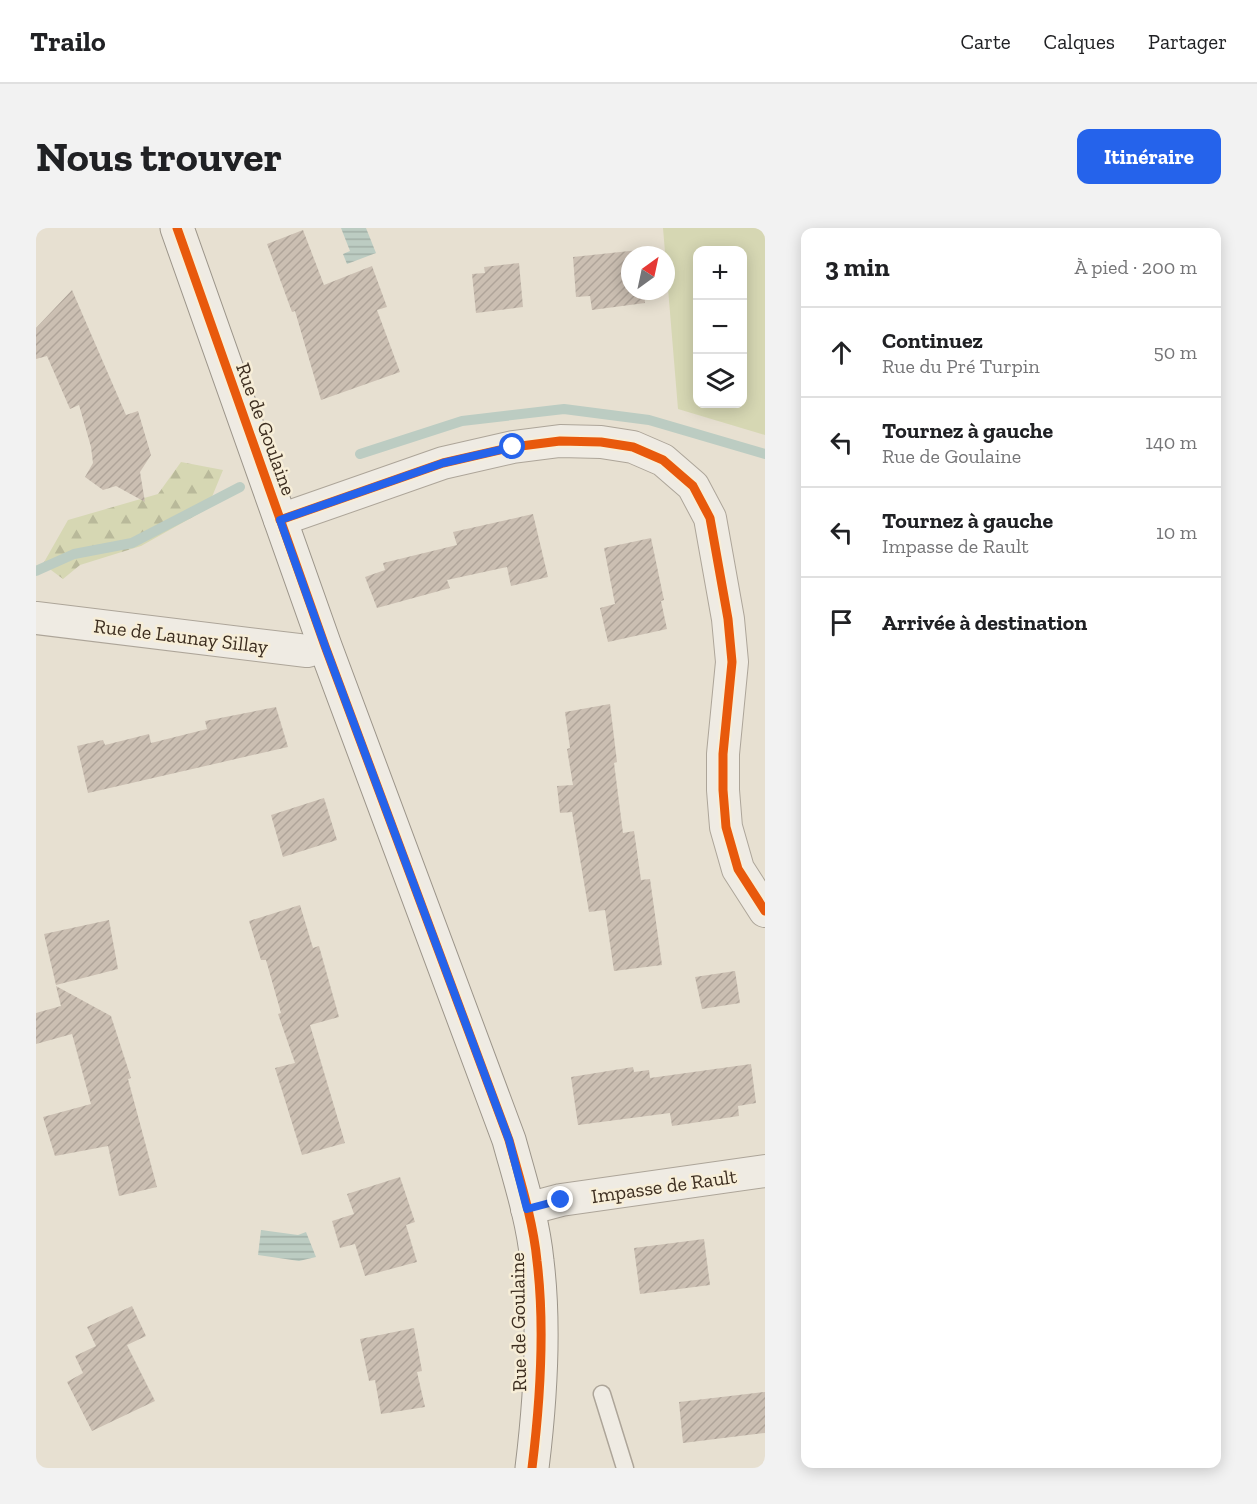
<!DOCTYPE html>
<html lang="fr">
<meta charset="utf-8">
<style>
:root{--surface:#fff;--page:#f2f2f2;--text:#202124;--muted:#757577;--line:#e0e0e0;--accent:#2563eb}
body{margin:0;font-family:"Zilla Slab",serif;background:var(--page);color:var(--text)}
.controls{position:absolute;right:18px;top:18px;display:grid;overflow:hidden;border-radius:12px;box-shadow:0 3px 15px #0003}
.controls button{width:54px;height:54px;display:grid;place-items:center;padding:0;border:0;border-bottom:2px solid var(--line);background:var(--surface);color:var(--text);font:30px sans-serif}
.compass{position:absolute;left:585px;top:18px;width:54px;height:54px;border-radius:50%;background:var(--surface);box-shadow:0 3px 15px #0003;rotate:33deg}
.stop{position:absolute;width:18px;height:18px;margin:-14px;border:4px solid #2563eb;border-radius:50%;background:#fff}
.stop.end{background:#2563eb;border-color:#fff;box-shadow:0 2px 6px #0008}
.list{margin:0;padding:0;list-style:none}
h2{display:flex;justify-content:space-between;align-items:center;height:78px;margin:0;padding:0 24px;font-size:26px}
h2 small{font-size:20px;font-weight:400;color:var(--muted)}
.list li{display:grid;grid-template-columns:39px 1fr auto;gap:18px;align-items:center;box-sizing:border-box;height:90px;padding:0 24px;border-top:2px solid var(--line)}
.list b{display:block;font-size:22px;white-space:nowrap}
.list p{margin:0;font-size:20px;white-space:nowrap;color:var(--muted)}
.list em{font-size:20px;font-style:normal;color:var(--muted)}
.icon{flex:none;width:33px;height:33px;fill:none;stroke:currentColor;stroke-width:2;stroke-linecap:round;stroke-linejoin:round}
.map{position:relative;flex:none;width:729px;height:1240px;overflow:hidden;border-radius:12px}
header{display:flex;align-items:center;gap:36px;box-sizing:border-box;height:84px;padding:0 30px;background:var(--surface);border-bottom:2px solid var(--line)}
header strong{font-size:28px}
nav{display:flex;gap:33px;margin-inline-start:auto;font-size:21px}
.intro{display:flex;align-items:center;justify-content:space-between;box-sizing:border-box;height:144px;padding:0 36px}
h1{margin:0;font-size:42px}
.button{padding:15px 27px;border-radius:12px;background:var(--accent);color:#fff;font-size:21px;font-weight:700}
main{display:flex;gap:36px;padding:0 36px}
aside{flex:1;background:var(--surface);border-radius:12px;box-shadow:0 3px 15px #0003}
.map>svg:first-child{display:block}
.grass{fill:#d6d7b3;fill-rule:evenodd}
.forest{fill:url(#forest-firs)}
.water{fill:url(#water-rules)}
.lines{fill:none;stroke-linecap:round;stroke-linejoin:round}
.stream{stroke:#bcccc2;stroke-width:10}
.building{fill:url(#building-hatch)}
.lane-casing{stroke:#ada599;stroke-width:19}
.street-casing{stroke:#ada599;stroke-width:34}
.secondary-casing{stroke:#9c958a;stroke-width:35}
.lane{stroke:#efebe3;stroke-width:16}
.street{stroke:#efebe3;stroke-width:32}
.secondary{stroke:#efebe3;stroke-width:33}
.cycleway-casing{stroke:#f7eed8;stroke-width:13}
.cycleway{stroke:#e8590c;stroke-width:9}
.route{stroke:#2563eb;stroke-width:8}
.labels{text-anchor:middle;stroke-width:5;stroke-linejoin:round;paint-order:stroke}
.street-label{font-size:20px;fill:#3d2e20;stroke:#f7eed8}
</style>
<header>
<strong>Trailo</strong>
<nav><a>Carte</a><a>Calques</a><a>Partager</a></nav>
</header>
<div class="intro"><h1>Nous trouver</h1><a class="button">Itinéraire</a></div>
<main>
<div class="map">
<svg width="729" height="1240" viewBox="0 0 729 1240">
<defs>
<pattern id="forest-firs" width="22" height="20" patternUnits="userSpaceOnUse" patternTransform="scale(1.5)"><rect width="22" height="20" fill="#d6d7b3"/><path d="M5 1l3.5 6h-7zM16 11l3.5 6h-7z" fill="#b9b99a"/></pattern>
<pattern id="water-rules" width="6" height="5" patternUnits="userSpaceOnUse" patternTransform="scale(1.5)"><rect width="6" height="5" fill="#bcccc2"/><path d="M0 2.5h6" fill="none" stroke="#a2b0a6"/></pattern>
<pattern id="building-hatch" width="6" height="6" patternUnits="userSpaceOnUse" patternTransform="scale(1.5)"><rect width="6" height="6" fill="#cbbfb2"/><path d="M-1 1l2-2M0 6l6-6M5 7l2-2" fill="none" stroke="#afa499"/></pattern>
</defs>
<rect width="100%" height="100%" fill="#e7e0d1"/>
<!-- grass -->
<path class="grass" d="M 627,0 L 729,0 L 729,207 L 642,181 ZM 662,22 L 706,22 L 706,176 L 662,176 Z"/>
<!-- forest -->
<path class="forest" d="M 145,234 L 187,242 L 171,281 L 105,318 L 44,337 L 27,351 L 7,336 L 32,292 L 122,266 Z"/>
<!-- water -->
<g class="water">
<path d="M 305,0 L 330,0 L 340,25 L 311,36 L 307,26 L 314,23 Z"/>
<path d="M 225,1002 L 262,1007 L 270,1004 L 280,1029 L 263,1033 L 222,1027 Z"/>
</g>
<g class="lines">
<!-- stream -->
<g class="stream">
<path d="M 324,226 L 426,193 L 528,181 L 613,192 L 729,226"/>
<path d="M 0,343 L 38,326 L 96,315 L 204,259"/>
</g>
</g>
<!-- building -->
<g class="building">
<path d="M 267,2 L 288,57 L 336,38 L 351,79 L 341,82 L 364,144 L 285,172 L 259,83 L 256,84 L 231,16 Z"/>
<path d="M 603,22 L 604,27 L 594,27 L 594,63 L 608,63 L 609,75 L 556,82 L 554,68 L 540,69 L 537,29 Z"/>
<path d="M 483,35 L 487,79 L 440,85 L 436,46 L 449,45 L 448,39 Z"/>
<path d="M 36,62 L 90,187 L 102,183 L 115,227 L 104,244 L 109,274 L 80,258 L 67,262 L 49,249 L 57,235 L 55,219 L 43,177 L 34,181 L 11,128 L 0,131 L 0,100 Z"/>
<path d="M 497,286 L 512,349 L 475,358 L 471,339 L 411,352 L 414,360 L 341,380 L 329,349 L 349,342 L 347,335 L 421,317 L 417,304 Z"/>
<path d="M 615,310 L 628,372 L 625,373 L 631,401 L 572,414 L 564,380 L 579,376 L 568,320 Z"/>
<path d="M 574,476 L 581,534 L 578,535 L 587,605 L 598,603 L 605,652 L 614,651 L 626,737 L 578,743 L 569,682 L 553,684 L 536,584 L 524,585 L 521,558 L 537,557 L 531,521 L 534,520 L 529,484 Z"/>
<path d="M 240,479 L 252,519 L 52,565 L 41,518 L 67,512 L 69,517 L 113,506 L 115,515 L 171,501 L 169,493 Z"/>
<path d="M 288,570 L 301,612 L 247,629 L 235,587 Z"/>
<path d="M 264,677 L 277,720 L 283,718 L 303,789 L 274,797 L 309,915 L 266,927 L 239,840 L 259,835 L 242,786 L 245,785 L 230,732 L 225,732 L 213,693 Z"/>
<path d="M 73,692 L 82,741 L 20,757 L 8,706 Z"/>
<path d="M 699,743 L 704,775 L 666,781 L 659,749 Z"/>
<path d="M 20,758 L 75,788 L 95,850 L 92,851 L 121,959 L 83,968 L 72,918 L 19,928 L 7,889 L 55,876 L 36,806 L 0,816 L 0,785 L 25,778 Z"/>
<path d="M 715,836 L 720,875 L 702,878 L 703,888 L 636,898 L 634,885 L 542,897 L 535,849 L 597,839 L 598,844 L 613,842 L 614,850 Z"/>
<path d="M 364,949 L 379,994 L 370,997 L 381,1034 L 329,1048 L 319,1016 L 304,1020 L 296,993 L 318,986 L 311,966 Z"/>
<path d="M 668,1011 L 674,1057 L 604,1066 L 598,1020 Z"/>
<path d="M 96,1078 L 110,1108 L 91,1117 L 119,1173 L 56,1203 L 31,1154 L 47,1145 L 39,1128 L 60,1118 L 51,1099 Z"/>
<path d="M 378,1100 L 386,1143 L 381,1144 L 389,1179 L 345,1186 L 339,1152 L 333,1153 L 324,1111 Z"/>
<path d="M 729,1164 L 729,1205 L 647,1215 L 643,1174 Z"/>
</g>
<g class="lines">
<!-- lane casing -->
<g class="lane-casing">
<path id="lane" d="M 566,1166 L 589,1240"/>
</g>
<!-- street casing -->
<g class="street-casing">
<g id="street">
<path d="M 244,292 L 407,235 L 477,219 L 524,213 L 565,214 L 597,219 L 627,232 L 657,258 L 674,290 L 692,391 L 696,434 L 687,526 L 687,562 L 690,599 L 702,641 L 729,683"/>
<path d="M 0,390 L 271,423 L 289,418"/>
<path d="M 491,981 L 525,972 L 729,943"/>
</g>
</g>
<!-- secondary casing -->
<g class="secondary-casing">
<path id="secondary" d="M 141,0 L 289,418 L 473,912 C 484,952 497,992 501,1033 C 509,1098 504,1175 496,1240"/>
</g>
<!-- lane -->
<use href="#lane" class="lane"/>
<!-- street -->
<use href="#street" class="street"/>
<!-- secondary -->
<use href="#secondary" class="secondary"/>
<!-- cycleway casing -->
<g class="cycleway-casing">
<g id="cycleway">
<path d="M 141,0 L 289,418 L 473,912 C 484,952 497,992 501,1033 C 509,1098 504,1175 496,1240"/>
<path d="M 244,292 L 407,235 L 477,219 L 524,213 L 565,214 L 597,219 L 627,232 L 657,258 L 674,290 L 692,391 L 696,434 L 687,526 L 687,562 L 690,599 L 702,641 L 729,683"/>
</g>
</g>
<!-- cycleway -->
<use href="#cycleway" class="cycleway"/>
</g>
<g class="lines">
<!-- route -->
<path class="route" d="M 477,219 L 407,235 L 244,292 L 289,418 L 473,912 L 491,981 L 525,972"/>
</g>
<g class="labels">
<!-- street labels -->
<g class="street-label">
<text transform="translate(230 201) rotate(70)" y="7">Rue de Goulaine</text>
<text transform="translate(145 408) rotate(7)" y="7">Rue de Launay Sillay</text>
<text transform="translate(628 958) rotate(-8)" y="7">Impasse de Rault</text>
<text transform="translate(482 1094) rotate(-91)" y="7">Rue de Goulaine</text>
</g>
</g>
</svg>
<div class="controls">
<button>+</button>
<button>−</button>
<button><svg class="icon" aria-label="layers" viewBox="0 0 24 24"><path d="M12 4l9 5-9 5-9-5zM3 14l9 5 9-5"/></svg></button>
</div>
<svg class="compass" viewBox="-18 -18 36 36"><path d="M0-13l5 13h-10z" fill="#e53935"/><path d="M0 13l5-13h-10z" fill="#757577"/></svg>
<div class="stop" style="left:477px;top:219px"></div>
<div class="stop end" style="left:525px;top:972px"></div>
</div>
<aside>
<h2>3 min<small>À pied · 200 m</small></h2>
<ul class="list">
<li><svg class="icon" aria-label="ahead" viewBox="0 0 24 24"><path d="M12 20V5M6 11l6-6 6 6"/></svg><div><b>Continuez</b><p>Rue du Pré Turpin</p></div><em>50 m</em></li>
<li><svg class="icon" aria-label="left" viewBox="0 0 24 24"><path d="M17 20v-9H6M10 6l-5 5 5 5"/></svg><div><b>Tournez à gauche</b><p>Rue de Goulaine</p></div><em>140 m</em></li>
<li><svg class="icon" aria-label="left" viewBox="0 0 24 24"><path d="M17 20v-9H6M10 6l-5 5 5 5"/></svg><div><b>Tournez à gauche</b><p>Impasse de Rault</p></div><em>10 m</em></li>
<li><svg class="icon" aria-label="arrive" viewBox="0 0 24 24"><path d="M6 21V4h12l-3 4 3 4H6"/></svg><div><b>Arrivée à destination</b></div></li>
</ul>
</aside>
</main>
